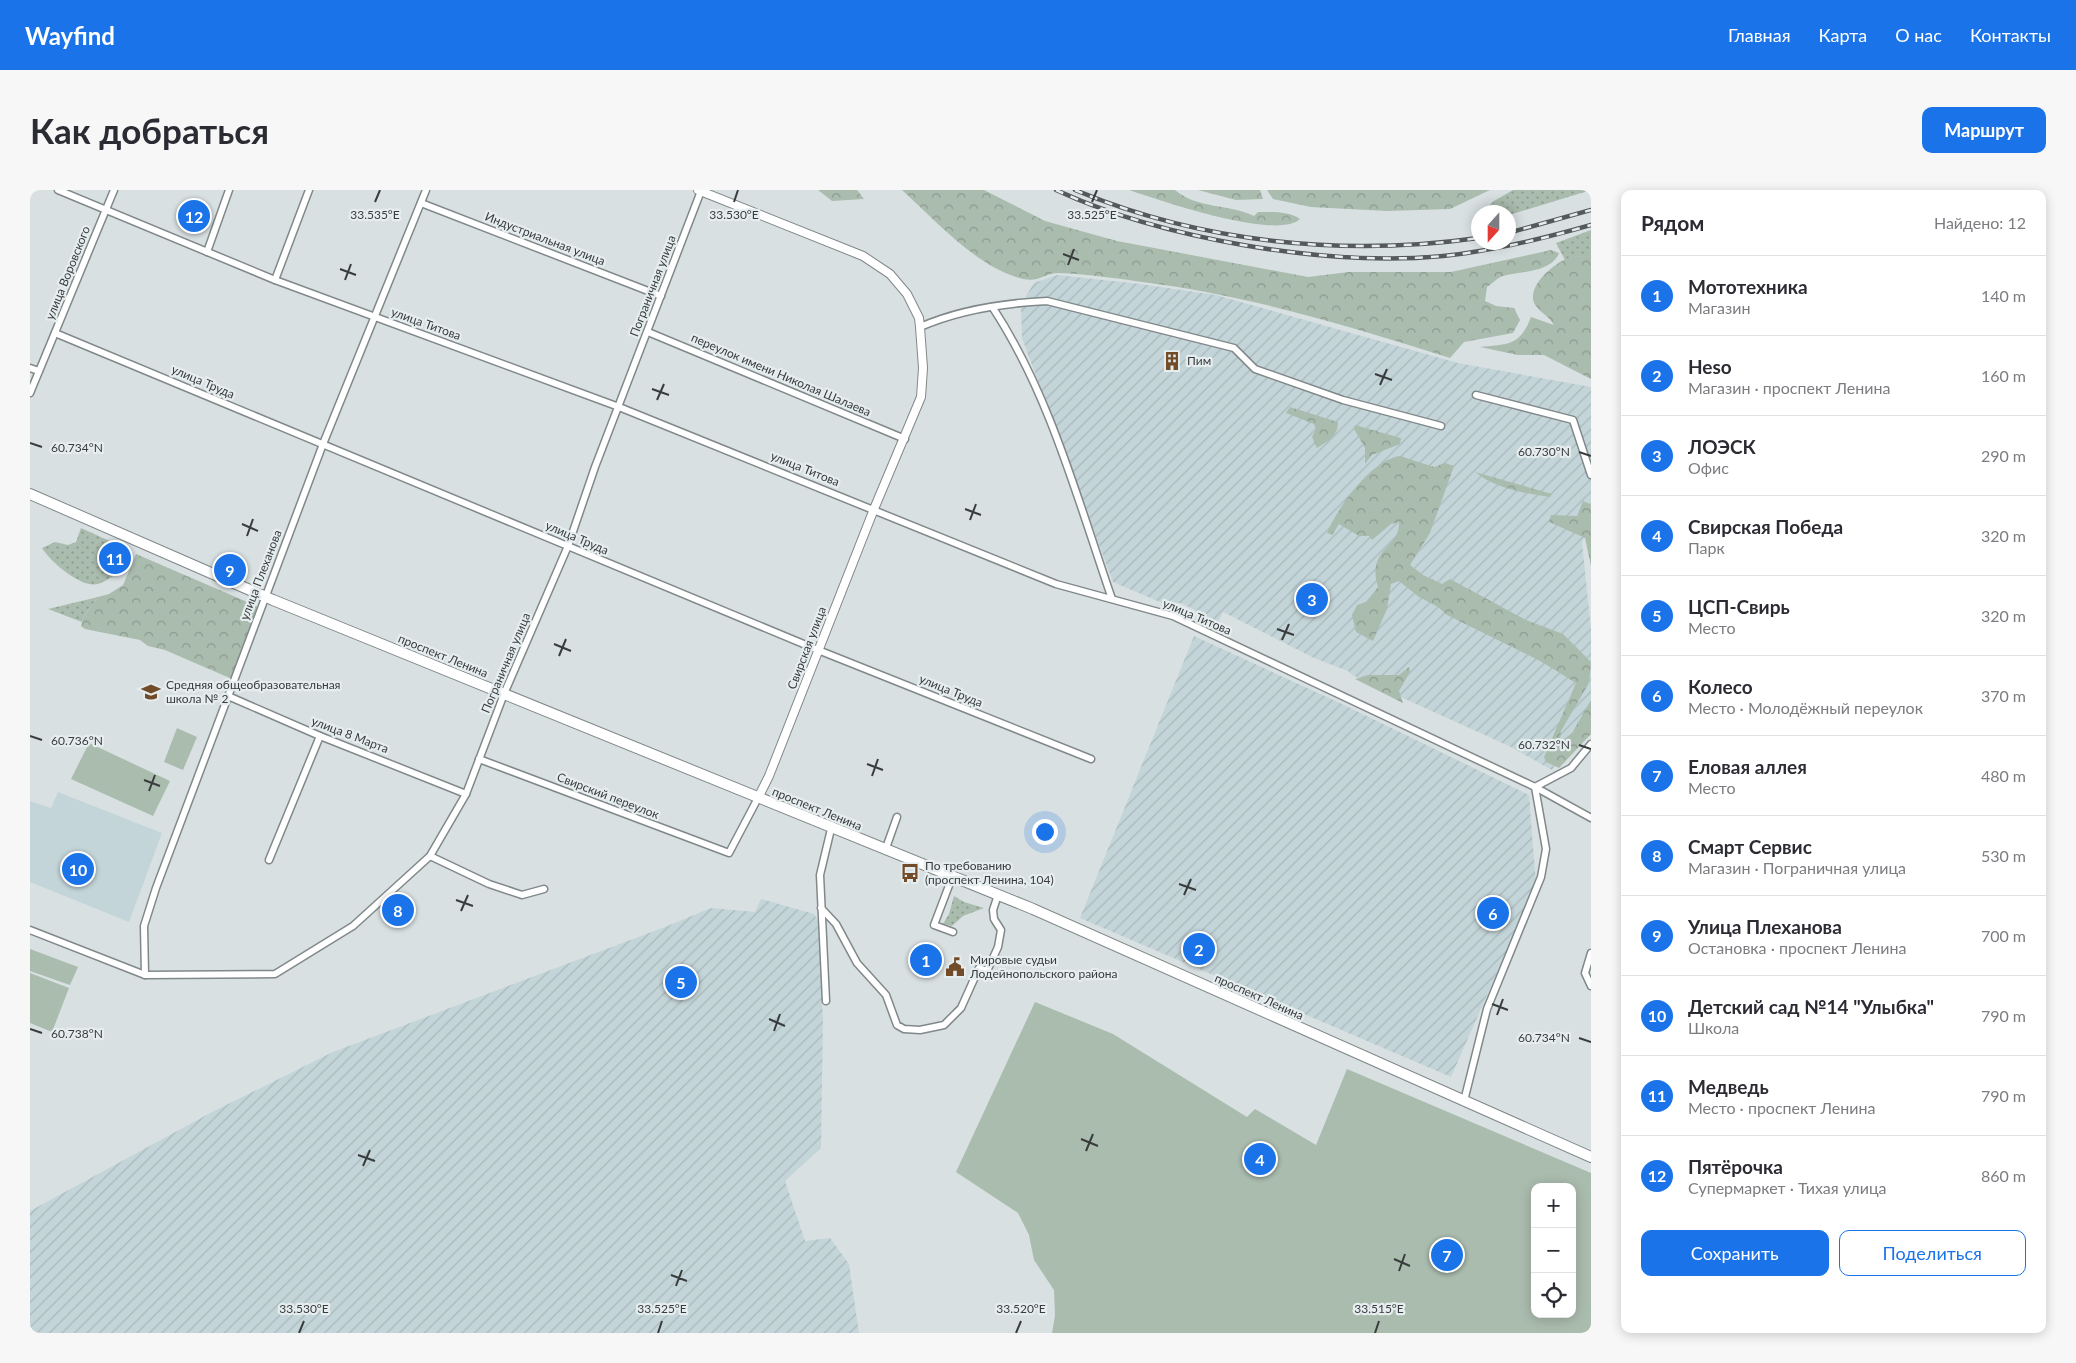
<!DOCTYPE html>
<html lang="ru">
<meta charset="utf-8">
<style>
:root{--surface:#fff;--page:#f7f7f7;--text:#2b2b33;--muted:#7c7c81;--line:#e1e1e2;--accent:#1a73e8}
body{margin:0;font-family:Lato,sans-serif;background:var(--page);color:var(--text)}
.controls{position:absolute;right:15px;bottom:15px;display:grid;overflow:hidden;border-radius:10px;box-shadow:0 2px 12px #0003}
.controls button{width:45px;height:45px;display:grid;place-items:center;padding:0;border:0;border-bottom:1px solid var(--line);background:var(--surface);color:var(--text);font:25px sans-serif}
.compass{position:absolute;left:1441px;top:15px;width:45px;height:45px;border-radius:50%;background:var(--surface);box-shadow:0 2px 12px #0003;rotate:201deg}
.you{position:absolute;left:1014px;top:641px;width:18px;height:18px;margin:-12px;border:4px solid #fff;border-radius:50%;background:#1a73e8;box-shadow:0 0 0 8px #1a73e833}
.badge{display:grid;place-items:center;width:32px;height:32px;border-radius:50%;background:var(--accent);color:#fff;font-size:16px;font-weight:700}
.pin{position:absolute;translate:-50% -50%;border:2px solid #fff;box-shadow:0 1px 5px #0006}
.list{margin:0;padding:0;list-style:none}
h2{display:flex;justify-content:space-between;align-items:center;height:65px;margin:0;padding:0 20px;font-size:21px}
h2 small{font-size:16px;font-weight:400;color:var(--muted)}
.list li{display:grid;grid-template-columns:32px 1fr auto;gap:15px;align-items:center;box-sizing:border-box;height:80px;padding:0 20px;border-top:1px solid var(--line)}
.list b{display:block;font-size:19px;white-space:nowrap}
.list p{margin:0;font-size:16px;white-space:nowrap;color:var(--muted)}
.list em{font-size:16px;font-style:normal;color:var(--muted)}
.actions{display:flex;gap:10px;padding:15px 20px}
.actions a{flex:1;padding:11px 0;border:1px solid var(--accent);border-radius:10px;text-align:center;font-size:18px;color:var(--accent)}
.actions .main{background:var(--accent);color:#fff}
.icon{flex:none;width:28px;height:28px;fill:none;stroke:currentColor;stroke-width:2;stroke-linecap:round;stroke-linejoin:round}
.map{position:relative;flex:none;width:1561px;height:1143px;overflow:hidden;border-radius:10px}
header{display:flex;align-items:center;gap:30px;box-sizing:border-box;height:70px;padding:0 25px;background:var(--accent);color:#fff}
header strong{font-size:24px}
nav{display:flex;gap:28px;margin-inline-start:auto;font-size:18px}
.intro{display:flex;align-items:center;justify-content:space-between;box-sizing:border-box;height:120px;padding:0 30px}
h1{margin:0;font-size:35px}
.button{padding:12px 22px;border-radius:10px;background:var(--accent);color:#fff;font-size:18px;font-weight:700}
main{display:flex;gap:30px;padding:0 30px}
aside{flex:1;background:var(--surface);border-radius:10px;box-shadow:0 2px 12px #0003}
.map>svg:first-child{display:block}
.built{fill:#c4d5d9}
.industrial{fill:url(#industrial-furrows)}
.grass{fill:url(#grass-dots)}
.forest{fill:url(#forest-crowns)}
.park{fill:#aabcae;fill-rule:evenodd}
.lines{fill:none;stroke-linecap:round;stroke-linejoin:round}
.minor-casing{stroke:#81888a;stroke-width:9}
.tertiary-casing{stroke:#81888a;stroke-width:10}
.primary-casing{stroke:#81888a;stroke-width:12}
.minor{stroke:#fff;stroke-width:6}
.tertiary{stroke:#fff;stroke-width:8}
.primary{stroke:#fff;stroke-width:10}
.rail-casing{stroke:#55595a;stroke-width:4.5}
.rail{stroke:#e5edef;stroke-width:2.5;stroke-dasharray:8;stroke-linecap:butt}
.ticks{fill:none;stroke:#393c3d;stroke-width:2}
.labels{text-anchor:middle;stroke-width:4.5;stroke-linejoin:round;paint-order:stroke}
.street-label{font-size:12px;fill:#393c3d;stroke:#e5edef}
.poi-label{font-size:12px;fill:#393c3d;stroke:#e5edef;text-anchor:start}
.ticks-label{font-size:12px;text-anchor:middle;fill:#393c3d;stroke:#e5edef;stroke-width:4.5;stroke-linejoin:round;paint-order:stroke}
</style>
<header>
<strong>Wayfind</strong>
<nav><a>Главная</a><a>Карта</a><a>О нас</a><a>Контакты</a></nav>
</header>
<div class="intro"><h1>Как добраться</h1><a class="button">Маршрут</a></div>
<main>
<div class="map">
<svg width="1561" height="1143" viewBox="0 0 1561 1143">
<defs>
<pattern id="industrial-furrows" width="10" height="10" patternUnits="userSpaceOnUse" patternTransform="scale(1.25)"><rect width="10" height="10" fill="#c4d5d9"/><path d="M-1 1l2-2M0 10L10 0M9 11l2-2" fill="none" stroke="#a9b8bb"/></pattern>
<pattern id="grass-dots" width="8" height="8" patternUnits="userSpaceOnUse" patternTransform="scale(1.25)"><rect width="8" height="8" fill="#aabcae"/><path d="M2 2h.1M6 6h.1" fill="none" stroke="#8b9a8f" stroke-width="1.8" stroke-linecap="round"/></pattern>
<pattern id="forest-crowns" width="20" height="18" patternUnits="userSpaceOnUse" patternTransform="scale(1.25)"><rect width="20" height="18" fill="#aabcae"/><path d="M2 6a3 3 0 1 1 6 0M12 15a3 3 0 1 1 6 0" fill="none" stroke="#8b9a8f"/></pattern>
</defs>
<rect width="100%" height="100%" fill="#d8e0e2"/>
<!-- built -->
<path class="built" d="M 28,602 L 132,643 L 99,732 L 0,692 L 0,611 L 21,618 Z"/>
<!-- industrial -->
<g class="industrial">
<path d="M 1027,85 L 1110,94 L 1186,105 L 1428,173 L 1561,197 L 1561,336 L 1552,352 L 1561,439 L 1561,517 L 1522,580 L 1479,556 L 1322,485 L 1318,481 L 1284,468 L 1193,422 L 1188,432 L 1151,413 L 1132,413 L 1083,392 L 992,148 L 991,119 L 995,108 L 1004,93 Z"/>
<path d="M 1164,446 L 1310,513 L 1499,605 L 1506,694 L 1421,887 L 1050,728 Z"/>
<path d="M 731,709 L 784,724 L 788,731 L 793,829 L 791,958 L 755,991 L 775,1051 L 800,1048 L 819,1074 L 829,1143 L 0,1143 L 0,1021 L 184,921 L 303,862 L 635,737 L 681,718 L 725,722 Z"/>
</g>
<!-- grass -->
<g class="grass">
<path d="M 1483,0 L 1561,0 L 1479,25 L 1478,22 L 1452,22 L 1464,11 Z"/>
<path d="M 1561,40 L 1561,66 L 1542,67 L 1535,70 L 1526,53 Z"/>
<path d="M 51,338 L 95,358 L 90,382 C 83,386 75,392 68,394 C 50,398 21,372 12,358 L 25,352 L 38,355 L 46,352 Z"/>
<path d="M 68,407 L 54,426 L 52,432 L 18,419 Z"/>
<path d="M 924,706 L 934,712 L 954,718 L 933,726 L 922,736 L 913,734 L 919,724 Z"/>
</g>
<!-- forest -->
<g class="forest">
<path d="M 788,0 L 827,0 L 834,9 L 802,11 Z"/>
<path d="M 872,0 L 954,0 L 1015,31 L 1087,51 L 1278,87 L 1319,82 L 1421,82 L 1521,60 L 1529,63 C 1521,83 1490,81 1473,86 C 1468,87 1462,94 1457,97 L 1455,111 L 1466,116 L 1484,118 L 1490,130 L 1483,143 L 1434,152 L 1420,168 C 1320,136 1217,105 1112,92 C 1085,88 1056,84 1029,83 C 1011,83 1010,95 986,87 C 943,73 905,30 872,0 Z"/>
<path d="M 1099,0 L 1145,0 C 1167,19 1200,14 1224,26 L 1228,22 C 1241,22 1259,21 1270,29 C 1247,51 1129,10 1099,0 Z"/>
<path d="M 1168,0 L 1230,0 L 1233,9 L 1206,10 Z"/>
<path d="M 1237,0 L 1460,0 L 1420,19 L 1357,21 L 1318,19 L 1281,17 L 1243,9 Z"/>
<path d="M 1561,66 L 1561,189 L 1514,165 L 1488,165 L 1450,157 C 1478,154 1490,156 1501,127 L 1524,135 C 1519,125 1503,119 1503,108 C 1502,91 1527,71 1541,67 C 1547,66 1555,66 1561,66 Z"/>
<path d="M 1260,217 L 1308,232 C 1308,246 1298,251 1287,258 L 1282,247 L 1286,239 L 1284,234 L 1256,223 Z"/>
<path d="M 1325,235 L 1371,248 L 1370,254 L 1342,265 L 1335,274 L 1335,258 L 1324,239 Z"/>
<path d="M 1370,266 L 1404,277 L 1415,273 L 1424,276 L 1400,343 L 1380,375 L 1393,385 L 1412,394 L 1420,389 L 1496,430 L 1533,444 L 1561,472 L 1559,493 L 1531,541 L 1530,549 L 1533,550 L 1542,543 L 1561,510 L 1561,544 L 1529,578 L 1516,572 L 1514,567 L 1546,493 L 1510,471 L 1417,425 L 1408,417 L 1389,407 L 1369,391 L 1361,394 L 1357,419 L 1343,451 L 1326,442 L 1322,425 L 1327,415 L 1336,412 L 1348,397 C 1336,358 1370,359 1369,332 L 1361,334 L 1342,350 L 1339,346 L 1329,346 L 1309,334 L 1302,345 L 1297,343 C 1308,317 1341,270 1370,266 Z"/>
<path d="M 1445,282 L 1522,304 L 1520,307 C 1495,303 1466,299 1445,282 Z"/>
<path d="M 1553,311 L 1560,314 L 1561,318 L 1561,376 L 1555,348 L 1519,332 L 1521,325 L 1547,326 Z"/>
<path d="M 106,364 L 231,418 L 202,489 L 135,460 L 118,456 L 110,450 L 55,439 L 51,436 L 54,426 L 68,407 L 79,404 L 93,395 Z"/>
<path d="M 1379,477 L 1380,482 L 1369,501 L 1373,513 L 1325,489 L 1338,485 L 1369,485 Z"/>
</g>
<!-- park -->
<g class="park">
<path d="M 147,538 L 167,547 L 153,580 L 134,572 Z"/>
<path d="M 59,553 L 140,591 L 123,626 L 41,589 Z"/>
<path d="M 0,759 L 48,777 L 40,795 L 0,781 Z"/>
<path d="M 0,783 L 39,798 L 22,842 L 0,833 Z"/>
<path d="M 1005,812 L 1083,844 L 1217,927 L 1225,919 L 1286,955 L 1317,879 L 1561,983 L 1561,1143 L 1022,1143 L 1025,1126 L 1024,1100 L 1004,1070 L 999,1045 L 988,1023 L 926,982 ZM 1505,997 L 1542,997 L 1542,1124 L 1505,1124 Z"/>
</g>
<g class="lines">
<!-- minor casing -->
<g class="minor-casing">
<g id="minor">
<path d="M 28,0 L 245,90 L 589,217 L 1026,394 L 1143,426 L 1505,597 L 1561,628"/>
<path d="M 391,13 L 631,106"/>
<path d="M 177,62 L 199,0"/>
<path d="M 245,90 L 279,0"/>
<path d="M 963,118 C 1020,205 1048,311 1082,409"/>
<path d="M 890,137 C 929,120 974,113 1017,111 L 1204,158 L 1225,179 L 1313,210 L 1411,236"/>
<path d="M 618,142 L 875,249"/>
<path d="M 25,143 L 788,460 L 1061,569"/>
<path d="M 0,178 L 9,181"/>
<path d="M 0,203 L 84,0"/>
<path d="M 1446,205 L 1543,230 L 1561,285"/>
<path d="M 198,506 L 290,546 L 436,604"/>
<path d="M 449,569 L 699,663 L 728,608"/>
<path d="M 1505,597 L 1541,578 L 1561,554"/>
<path d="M 856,658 L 867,627"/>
<path d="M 400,666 L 459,694 L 492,705 L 514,699"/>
<path d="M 239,670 L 290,546"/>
<path d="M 923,685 L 904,735 L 923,742"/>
<path d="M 791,718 L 806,734 L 827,773 L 856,805 L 867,835 L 874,839 L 890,840 L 914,835 L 931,818 L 949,778 L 957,781 L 968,757 L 971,740 L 964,729 L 963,720 L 968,705"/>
<path d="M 0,740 L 115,785 L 245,784 L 323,736 L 400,666 L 436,604 L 474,504 L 538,356 L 565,277 L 671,1"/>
<path d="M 1561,763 L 1555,783 L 1561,796"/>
<path d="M 115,785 L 114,736 L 126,698 L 293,254 L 396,0"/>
<path d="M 796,811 L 790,685 L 801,639"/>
<path d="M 1434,911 L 1457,819 L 1511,687 L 1516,659 L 1505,597"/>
</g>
</g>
<!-- tertiary casing -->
<g class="tertiary-casing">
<path id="tertiary" d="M 668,0 L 833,66 L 860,84 L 877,104 L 889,128 L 890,137 L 893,178 L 891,207 L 844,319 L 739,586 L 728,608"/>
</g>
<!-- primary casing -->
<g class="primary-casing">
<path id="primary" d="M 0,304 L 243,410 L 1003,719 L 1561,967"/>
</g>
<!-- minor -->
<use href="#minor" class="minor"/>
<!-- tertiary -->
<use href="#tertiary" class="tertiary"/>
<!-- primary -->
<use href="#primary" class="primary"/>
<!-- rail casing -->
<g class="rail-casing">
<g id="rail">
<path d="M 1026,0 C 1132,49 1297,77 1413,66 C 1464,61 1512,49 1561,35"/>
<path d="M 1045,0 C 1172,53 1314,67 1448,48"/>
<path d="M 1478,43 L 1561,20"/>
</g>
</g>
<!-- rail -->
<use href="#rail" class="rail"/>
</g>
<!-- ticks -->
<path class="ticks" d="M 345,12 L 350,0M 704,12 L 708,0M 1062,12 L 1067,0M 1033,64 L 1049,70M 1038,75 L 1044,59M 310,79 L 326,85M 315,90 L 321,74M 1345,184 L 1362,190M 1350,195 L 1357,179M 622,199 L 639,205M 627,210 L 634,194M 0,253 L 12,257M 1549,262 L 1561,266M 935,319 L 951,325M 940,330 L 946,314M 212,334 L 228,341M 217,346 L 223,329M 1247,439 L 1264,445M 1252,450 L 1259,434M 524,454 L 541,461M 529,466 L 536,449M 0,546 L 12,550M 1549,555 L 1561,559M 837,574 L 853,580M 842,586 L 848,569M 114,590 L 130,596M 119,601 L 125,585M 1149,694 L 1166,700M 1154,705 L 1161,689M 426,710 L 443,716M 431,721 L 438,705M 1462,814 L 1478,820M 1467,825 L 1473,809M 739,829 L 755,836M 0,839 L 12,843M 744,841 L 750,824M 1549,848 L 1561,852M 1051,949 L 1068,956M 1056,961 L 1063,944M 328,965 L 345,971M 333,976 L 340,960M 1364,1069 L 1380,1076M 1369,1081 L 1375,1064M 641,1085 L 657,1091M 646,1096 L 652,1080M 269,1143 L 274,1131M 628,1143 L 632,1131M 986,1143 L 991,1131M 1345,1143 L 1349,1131"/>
<!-- icons -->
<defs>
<g id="building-bare" transform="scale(1.5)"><path d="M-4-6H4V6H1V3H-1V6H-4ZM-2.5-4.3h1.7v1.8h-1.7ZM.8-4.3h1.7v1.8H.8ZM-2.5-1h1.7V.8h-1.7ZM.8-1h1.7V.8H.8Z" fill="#724c29" stroke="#e5edef" stroke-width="2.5" paint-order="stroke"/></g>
<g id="school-bare" transform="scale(1.5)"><path d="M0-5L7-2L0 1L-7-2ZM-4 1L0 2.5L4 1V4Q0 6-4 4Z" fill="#724c29" stroke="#e5edef" stroke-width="2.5" paint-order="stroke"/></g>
<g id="bus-bare" transform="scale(1.5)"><path d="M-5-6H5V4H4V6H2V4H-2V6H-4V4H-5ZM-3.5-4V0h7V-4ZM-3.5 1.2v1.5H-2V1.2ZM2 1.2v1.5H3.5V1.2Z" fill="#724c29" stroke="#e5edef" stroke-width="2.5" paint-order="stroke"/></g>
<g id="civic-bare" transform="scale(1.5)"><path d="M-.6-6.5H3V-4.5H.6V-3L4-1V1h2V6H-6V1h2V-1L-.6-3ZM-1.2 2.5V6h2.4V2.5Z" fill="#724c29" stroke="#e5edef" stroke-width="2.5" paint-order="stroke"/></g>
</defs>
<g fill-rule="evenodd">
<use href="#building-bare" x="1142" y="171"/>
<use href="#school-bare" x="121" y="502"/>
<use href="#bus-bare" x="880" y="683"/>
<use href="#civic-bare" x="925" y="777"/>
</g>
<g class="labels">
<!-- street labels -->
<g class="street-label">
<text transform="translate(515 49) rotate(21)" y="4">Индустриальная улица</text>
<text transform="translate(38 83) rotate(-68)" y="4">улица Воровского</text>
<text transform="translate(623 96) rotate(-69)" y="4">Пограничная улица</text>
<text transform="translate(396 134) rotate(20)" y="4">улица Титова</text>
<text transform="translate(751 185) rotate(23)" y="4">переулок имени Николая Шалаева</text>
<text transform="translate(173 192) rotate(23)" y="4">улица Труда</text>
<text transform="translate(775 279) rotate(22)" y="4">улица Титова</text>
<text transform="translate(547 348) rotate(23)" y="4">улица Труда</text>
<text transform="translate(231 385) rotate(-69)" y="4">улица Плеханова</text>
<text transform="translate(1167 427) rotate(23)" y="4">улица Титова</text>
<text transform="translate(777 458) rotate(-69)" y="4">Свирская улица</text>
<text transform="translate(413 466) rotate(22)" y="4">проспект Ленина</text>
<text transform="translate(476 473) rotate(-67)" y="4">Пограничная улица</text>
<text transform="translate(921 501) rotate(22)" y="4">улица Труда</text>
<text transform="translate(320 545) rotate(21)" y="4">улица 8 Марта</text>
<text transform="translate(578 606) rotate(21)" y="4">Свирский переулок</text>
<text transform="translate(787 619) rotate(22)" y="4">проспект Ленина</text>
<text transform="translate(1229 807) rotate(24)" y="4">проспект Ленина</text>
</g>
<!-- poi labels -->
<g class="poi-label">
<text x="1157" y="175">Пим</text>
<text x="136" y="499">Средняя общеобразовательная<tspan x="136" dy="14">школа № 2</tspan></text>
<text x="895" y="680">По требованию<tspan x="895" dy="14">(проспект Ленина, 104)</tspan></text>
<text x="940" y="774">Мировые судьи<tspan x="940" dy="14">Лодейнопольского района</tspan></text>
</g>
</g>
<g class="ticks-label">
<text x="345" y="29">33.535°E</text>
<text x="704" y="29">33.530°E</text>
<text x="1062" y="29">33.525°E</text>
<text x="47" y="262">60.734°N</text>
<text x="1514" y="266">60.730°N</text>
<text x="47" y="555">60.736°N</text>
<text x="1514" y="559">60.732°N</text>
<text x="47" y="848">60.738°N</text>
<text x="1514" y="852">60.734°N</text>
<text x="274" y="1123">33.530°E</text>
<text x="632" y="1123">33.525°E</text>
<text x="991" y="1123">33.520°E</text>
<text x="1349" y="1123">33.515°E</text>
</g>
</svg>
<div class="controls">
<button>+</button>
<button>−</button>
<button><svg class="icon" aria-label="locate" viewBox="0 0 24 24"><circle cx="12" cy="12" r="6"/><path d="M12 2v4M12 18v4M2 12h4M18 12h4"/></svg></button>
</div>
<svg class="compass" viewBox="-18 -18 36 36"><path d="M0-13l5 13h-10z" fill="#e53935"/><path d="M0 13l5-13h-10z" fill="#7c7c81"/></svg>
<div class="you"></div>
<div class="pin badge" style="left:896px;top:770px">1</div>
<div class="pin badge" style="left:1169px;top:759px">2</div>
<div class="pin badge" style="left:1282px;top:409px">3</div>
<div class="pin badge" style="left:1230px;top:969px">4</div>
<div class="pin badge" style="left:651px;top:792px">5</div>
<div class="pin badge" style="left:1463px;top:723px">6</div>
<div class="pin badge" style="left:1417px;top:1065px">7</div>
<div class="pin badge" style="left:368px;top:720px">8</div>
<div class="pin badge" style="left:200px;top:380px">9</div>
<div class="pin badge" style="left:48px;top:679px">10</div>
<div class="pin badge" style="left:85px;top:368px">11</div>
<div class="pin badge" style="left:164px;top:26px">12</div>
</div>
<aside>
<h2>Рядом<small>Найдено: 12</small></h2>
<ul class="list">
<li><span class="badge">1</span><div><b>Мототехника</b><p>Магазин</p></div><em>140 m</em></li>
<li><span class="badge">2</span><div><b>Heso</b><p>Магазин · проспект Ленина</p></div><em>160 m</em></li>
<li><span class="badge">3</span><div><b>ЛОЭСК</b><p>Офис</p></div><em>290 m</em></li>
<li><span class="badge">4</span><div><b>Свирская Победа</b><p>Парк</p></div><em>320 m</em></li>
<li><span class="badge">5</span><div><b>ЦСП-Свирь</b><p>Место</p></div><em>320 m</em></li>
<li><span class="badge">6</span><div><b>Колесо</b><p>Место · Молодёжный переулок</p></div><em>370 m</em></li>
<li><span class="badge">7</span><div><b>Еловая аллея</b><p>Место</p></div><em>480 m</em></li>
<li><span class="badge">8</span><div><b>Смарт Сервис</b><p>Магазин · Пограничная улица</p></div><em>530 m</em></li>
<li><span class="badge">9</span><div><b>Улица Плеханова</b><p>Остановка · проспект Ленина</p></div><em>700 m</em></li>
<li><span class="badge">10</span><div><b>Детский сад №14 &quot;Улыбка&quot;</b><p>Школа</p></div><em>790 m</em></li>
<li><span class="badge">11</span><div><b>Медведь</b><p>Место · проспект Ленина</p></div><em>790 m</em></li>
<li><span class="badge">12</span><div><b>Пятёрочка</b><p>Супермаркет · Тихая улица</p></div><em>860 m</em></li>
</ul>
<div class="actions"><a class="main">Сохранить</a><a>Поделиться</a></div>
</aside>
</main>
